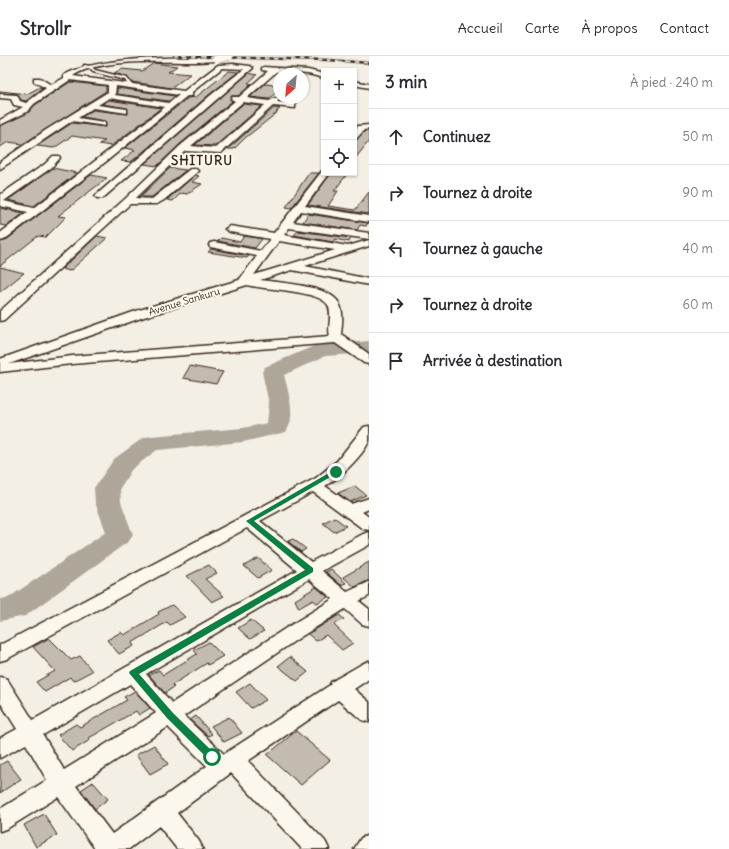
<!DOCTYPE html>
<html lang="fr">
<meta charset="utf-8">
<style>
:root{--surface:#fff;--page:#f7f7f7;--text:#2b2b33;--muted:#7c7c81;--line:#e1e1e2}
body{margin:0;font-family:Delius,sans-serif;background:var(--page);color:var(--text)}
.controls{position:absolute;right:12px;top:12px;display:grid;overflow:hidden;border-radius:0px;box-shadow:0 1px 3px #0004}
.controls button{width:36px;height:36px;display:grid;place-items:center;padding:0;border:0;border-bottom:1px solid var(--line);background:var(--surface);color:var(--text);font:20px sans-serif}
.compass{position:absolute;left:273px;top:12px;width:36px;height:36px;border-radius:50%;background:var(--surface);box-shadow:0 1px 3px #0004;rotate:207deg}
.stop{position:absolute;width:12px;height:12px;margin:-9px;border:3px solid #0b8043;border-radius:50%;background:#fff}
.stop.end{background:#0b8043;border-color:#fff;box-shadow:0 1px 4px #0008}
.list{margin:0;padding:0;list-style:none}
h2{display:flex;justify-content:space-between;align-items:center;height:52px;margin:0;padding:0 16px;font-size:17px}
h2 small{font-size:13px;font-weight:400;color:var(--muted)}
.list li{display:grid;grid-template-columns:26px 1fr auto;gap:12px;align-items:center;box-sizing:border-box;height:56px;padding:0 16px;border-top:1px solid var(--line)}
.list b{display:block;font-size:15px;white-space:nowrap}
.list em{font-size:13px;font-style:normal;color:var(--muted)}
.icon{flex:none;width:22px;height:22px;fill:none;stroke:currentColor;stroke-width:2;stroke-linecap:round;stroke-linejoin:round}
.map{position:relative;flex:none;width:369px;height:793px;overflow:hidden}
header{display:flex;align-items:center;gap:24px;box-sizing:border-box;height:56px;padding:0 20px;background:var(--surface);border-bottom:1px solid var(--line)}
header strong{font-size:19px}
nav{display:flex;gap:22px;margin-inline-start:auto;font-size:14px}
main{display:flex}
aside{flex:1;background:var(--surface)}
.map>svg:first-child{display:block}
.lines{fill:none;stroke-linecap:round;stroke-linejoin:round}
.river{fill:#afa69a;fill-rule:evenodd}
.building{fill:#c3bbb0;stroke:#3b2a1e}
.service-casing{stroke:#3b2a1e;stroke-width:3}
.minor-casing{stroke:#3b2a1e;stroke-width:3}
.service{fill:#fbf7ec;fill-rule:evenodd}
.minor{fill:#fbf7ec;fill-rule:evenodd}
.rail-casing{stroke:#3b2a1e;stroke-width:2.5}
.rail{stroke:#fbf7ec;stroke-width:1.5;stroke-dasharray:4.5;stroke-linecap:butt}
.minor-bridge-casing{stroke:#3b2a1e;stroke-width:9;stroke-linecap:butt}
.minor-bridge{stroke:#fbf7ec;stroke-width:8}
.route{fill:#0b8043}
.labels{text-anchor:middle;stroke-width:4;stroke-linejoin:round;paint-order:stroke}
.far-street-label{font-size:10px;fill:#3b2a1e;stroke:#fbf7ec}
.far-district-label{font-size:13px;font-weight:bold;letter-spacing:1px;fill:#3b2a1e;stroke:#fbf7ec}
</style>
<header>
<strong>Strollr</strong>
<nav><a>Accueil</a><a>Carte</a><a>À propos</a><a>Contact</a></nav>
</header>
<main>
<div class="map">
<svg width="369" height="793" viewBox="0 0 369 793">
<rect width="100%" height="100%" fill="#f3efe4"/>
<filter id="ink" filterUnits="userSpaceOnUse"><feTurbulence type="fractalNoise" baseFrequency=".025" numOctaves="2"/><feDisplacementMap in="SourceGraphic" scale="8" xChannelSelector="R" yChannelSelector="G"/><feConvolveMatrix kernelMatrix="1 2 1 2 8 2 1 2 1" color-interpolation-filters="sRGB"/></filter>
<g filter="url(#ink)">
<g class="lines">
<!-- river -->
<path class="river" d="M 369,285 L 369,297 L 325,300 L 284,319 C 288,336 297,360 286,376 L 243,386 L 157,394 L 132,413 L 120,432 L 121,446 L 133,479 L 129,485 L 25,560 L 0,565 L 0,543 L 8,542 L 106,476 L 95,446 L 94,432 L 114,403 L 143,382 L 151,380 L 243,372 L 267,367 L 269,348 L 262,316 L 265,311 L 314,290 Z"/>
</g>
<!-- building -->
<g class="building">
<path d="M 154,7 L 177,10 L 168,16 L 190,18 L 172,32 L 132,26 L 127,21 L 114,17 L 122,13 L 142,15 Z"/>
<path d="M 229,15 L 238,16 L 210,38 L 131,106 L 121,105 L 135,94 L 125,92 L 188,42 L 196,41 Z"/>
<path d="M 249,17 L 257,19 L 248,27 L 252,28 L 238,40 L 231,40 L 230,43 L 232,45 L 179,89 L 157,110 L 144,108 Z"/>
<path d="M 70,26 L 106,30 L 106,35 L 23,88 L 8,86 L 0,91 L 0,70 L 28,57 L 35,49 Z"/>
<path d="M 265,28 L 279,29 L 279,34 L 269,43 L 250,41 Z"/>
<path d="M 40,31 L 43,32 L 26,45 L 21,44 L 17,38 L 0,37 L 0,35 L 27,38 Z"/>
<path d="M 117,32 L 175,40 L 169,45 L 117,38 Z"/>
<path d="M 109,44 L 161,52 L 111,90 L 99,88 L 105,85 L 72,80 L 54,92 L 37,90 L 72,67 L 106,71 L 105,65 L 82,61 L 93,54 L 128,58 L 127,52 L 102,48 Z"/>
<path d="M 243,48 L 262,50 L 215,90 L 195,89 Z"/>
<path d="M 274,52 L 280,53 L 276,56 L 278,56 L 245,82 L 234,93 L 228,93 Z"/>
<path d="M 365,75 L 369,75 L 369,85 L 354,104 L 354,86 Z"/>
<path d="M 53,112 L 77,117 L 34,150 L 8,144 Z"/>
<path d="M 170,112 L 186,114 L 152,141 L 140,141 Z"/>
<path d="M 309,117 L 319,117 L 291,152 L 286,151 Z"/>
<path d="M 331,117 L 348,117 L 334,135 L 338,135 L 328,150 L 355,154 L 369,136 L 369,158 L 308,149 Z"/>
<path d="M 91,119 L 107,122 L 58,160 L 66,161 L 46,181 L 38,180 L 0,210 L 0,186 L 5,185 Z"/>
<path d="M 195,119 L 199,120 L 192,126 L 202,128 L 187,138 L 181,137 L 173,145 L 167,144 Z"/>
<path d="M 0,152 L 24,157 L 7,170 L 0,169 Z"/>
<path d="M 308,158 L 368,167 L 366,170 L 360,169 L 357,174 L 303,166 Z"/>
<path d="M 298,175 L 351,182 L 349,186 L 335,183 L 333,186 L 294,179 Z"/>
<path d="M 97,180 L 107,182 L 70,215 L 62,213 Z"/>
<path d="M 244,180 L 262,183 L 255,192 L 218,185 L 221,182 L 240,186 Z"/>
<path d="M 211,193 L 249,200 L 247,202 L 208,196 Z"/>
<path d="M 0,211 L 24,217 L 0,236 Z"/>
<path d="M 190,310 L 223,316 L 216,328 L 183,322 Z"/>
<path d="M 355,430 L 366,439 L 350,446 L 338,437 Z"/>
<path d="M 334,461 L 346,470 L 334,476 L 323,467 Z"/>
<path d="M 293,483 L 306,493 L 301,496 L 288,485 Z"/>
<path d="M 258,502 L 272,514 L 258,522 L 244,510 Z"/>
<path d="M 369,506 L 369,524 L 355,531 L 343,521 Z"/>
<path d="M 209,509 L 217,517 L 205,523 L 224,540 L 212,546 L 187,520 Z"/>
<path d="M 331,513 L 346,527 L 341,529 L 326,516 Z"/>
<path d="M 316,531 L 328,541 L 317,547 L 313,544 L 299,552 L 295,544 Z"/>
<path d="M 172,549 L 185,561 L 170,569 L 167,566 L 132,587 L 134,590 L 119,598 L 107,584 L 121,576 L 124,579 L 159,558 L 158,556 Z"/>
<path d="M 339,559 L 344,563 L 334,569 L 353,587 L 342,594 L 326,579 L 316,585 L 308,578 Z"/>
<path d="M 251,564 L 264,575 L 250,583 L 238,572 Z"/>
<path d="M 49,582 L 71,604 L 80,600 L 92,615 L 73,625 L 70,621 L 45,636 L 36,626 L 55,615 L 33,591 Z"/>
<path d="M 209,586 L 223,600 L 208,609 L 207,607 L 172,629 L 174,631 L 165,637 L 149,619 L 159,614 L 163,619 L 197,598 L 194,594 Z"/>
<path d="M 290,601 L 308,616 L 297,625 L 278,610 Z"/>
<path d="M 250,627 L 266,644 L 251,652 L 236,636 Z"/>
<path d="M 135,635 L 150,652 L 139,659 L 136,655 L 89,682 L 90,684 L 72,695 L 58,679 L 76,668 L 80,671 L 127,644 L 124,641 Z"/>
<path d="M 196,660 L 212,678 L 208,680 L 190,664 Z"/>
<path d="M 229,661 L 242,677 L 224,686 L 211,670 Z"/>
<path d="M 296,675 L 330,704 L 301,729 L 267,699 Z"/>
<path d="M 154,689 L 168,708 L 150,718 L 136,699 Z"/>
<path d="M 7,705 L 21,723 L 0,737 L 0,709 Z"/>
<path d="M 93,726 L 108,743 L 95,753 L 81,734 Z"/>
<path d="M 44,758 L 57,779 L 36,791 L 24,769 Z"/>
</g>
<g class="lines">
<!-- service casing -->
<g class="service-casing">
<path id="service" d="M 84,9 L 91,10 L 95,14 L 127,22 L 133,31 L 130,32 L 125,24 L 93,16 L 89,12 L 84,11 Z"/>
</g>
<!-- minor casing -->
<g class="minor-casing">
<g id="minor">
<path d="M 217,1 L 220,3 L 219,4 C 209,6 198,6 188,6 C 159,6 96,3 73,20 L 184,35 L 218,9 L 233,8 L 250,10 L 253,12 L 103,142 L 97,142 L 95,140 L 211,39 L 244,13 L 222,12 L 192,36 L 192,40 L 187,40 L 108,104 L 4,184 L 0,185 L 0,177 L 28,156 L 0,150 L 0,139 L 45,108 L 53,100 L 59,100 L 60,102 L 51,112 L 4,145 L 34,152 L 165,51 L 109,42 L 98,49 L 127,53 L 127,57 L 93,52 L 78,62 L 105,66 L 105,70 L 72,65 L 0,113 L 0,106 L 46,74 L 108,36 L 108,29 L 70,24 L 34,48 L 27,56 L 0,69 L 0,64 L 23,51 L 14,49 L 11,43 L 0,42 L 0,38 L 17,39 L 20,45 L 26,47 L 46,32 L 34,26 L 34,22 L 40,22 L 51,29 L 64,22 L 64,19 C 98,0 176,2 217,1 ZM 116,30 L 179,39 L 169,47 L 115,39 Z"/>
<path d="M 264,11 L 308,14 L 324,18 L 324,22 L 308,18 L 276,16 L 247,42 L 269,45 L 275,42 L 279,44 L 277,46 L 295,48 L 295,52 L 273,50 L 221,97 L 185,95 L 136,142 L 152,143 L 190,113 L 196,113 L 198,115 L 196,117 L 164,144 L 157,148 L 130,148 L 4,264 L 0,265 L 0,255 L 125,143 L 180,90 L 235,45 L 231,43 L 232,41 L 239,41 L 268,15 L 262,14 L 262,12 ZM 243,46 L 265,49 L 216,92 L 191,90 Z"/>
<path d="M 354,25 L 369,28 L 369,32 L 354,29 Z"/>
<path d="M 369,69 L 369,73 L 364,74 L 357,82 L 354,83 L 354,75 L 358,70 Z"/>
<path d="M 322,115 L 324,115 L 324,117 L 330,117 L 305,150 L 369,160 L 369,166 L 301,155 L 293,166 L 369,177 L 369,183 L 289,172 L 284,179 L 348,190 L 369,184 L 369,190 L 305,210 L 369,223 L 369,229 L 292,214 L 260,224 C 280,227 329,229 339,247 C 344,257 342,268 341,278 L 369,298 L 369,308 L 364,307 L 335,287 L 72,308 L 0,316 L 0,303 L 136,255 L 239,224 L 257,200 L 210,191 L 209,189 L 210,187 L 214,186 L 261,195 L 270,183 L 230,176 L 225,173 L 230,170 L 274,177 ZM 279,185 L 335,194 L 254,219 ZM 247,229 C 264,234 319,234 328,249 C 333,259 327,270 330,280 L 72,300 L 9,308 L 144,261 Z"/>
<path d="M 369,370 C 369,374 369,381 369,385 C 363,400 339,422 325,430 L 351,448 L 369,442 L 369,453 L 362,456 L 369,461 L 369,474 L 363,473 L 313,436 L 260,465 L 311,506 L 363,478 L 369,476 L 369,489 L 322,515 L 347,536 L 369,526 L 369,540 L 359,545 L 369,553 L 369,570 L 362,568 L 345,553 L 299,582 L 184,660 L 224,698 L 330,629 L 331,626 L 362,608 L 369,605 L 369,623 L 354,633 L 369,646 L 369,666 L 362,664 L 338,644 L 248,705 L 325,785 L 329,793 L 302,793 L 231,717 L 177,757 L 199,785 L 203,793 L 177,793 L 159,770 L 129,793 L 95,793 L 58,741 L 8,772 L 0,775 L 0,753 L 47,724 L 26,688 L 0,702 L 0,682 L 17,673 L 0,646 L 0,621 L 7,623 L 33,664 L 297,514 L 247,472 L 7,603 L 0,605 L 0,589 L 316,422 L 337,405 L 364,371 ZM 309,523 L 333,543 L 286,572 L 172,647 L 146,618 ZM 130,628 L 156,657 L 64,714 L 43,679 ZM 168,671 L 207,710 L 112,778 L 76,730 Z"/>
<path d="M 369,779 L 369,793 L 354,793 L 361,782 Z"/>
</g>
</g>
<!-- service -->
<use href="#service" class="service"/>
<!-- minor -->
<use href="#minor" class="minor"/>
<!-- rail casing -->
<g class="rail-casing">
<path id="rail" d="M 174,0 L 329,4 L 369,7"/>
</g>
<!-- rail -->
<use href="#rail" class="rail"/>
<!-- minor-bridge casing -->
<g class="minor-bridge-casing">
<path id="minor-bridge" d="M 217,3 L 229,0"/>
</g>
<!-- minor-bridge -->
<use href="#minor-bridge" class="minor-bridge"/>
</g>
</g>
<!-- route -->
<path class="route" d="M 334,414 L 339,416 L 254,465 L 313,512 L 313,516 L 139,618 L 173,657 L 215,698 L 216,701 L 215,703 L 208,703 L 167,662 L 129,617 L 130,615 L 305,514 L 246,465 Z"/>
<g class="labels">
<!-- far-street labels -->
<g class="far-street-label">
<text transform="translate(184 245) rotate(-17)" y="4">Avenue Sankuru</text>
</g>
<!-- far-district labels -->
<g class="far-district-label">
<text x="202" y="109">SHITURU</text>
</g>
</g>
</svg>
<div class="controls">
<button>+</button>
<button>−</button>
<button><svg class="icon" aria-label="locate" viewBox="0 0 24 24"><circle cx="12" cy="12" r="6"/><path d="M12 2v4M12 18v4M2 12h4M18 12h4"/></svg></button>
</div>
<svg class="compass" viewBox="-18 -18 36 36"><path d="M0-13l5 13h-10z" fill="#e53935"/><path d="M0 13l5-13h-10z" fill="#7c7c81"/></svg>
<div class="stop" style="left:212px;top:701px"></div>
<div class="stop end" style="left:336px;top:416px"></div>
</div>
<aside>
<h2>3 min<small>À pied · 240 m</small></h2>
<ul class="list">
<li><svg class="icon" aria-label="ahead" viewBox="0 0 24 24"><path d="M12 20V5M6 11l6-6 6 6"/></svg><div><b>Continuez</b></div><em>50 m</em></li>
<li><svg class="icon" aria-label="right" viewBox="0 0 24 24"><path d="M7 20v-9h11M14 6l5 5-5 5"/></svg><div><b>Tournez à droite</b></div><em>90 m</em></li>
<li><svg class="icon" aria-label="left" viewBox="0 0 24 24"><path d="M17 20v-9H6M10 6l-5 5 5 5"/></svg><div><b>Tournez à gauche</b></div><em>40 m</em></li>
<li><svg class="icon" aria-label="right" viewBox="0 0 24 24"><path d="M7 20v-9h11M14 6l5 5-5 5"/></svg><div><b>Tournez à droite</b></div><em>60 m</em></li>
<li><svg class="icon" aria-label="arrive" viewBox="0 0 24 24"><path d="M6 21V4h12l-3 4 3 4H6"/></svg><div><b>Arrivée à destination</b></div></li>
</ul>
</aside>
</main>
